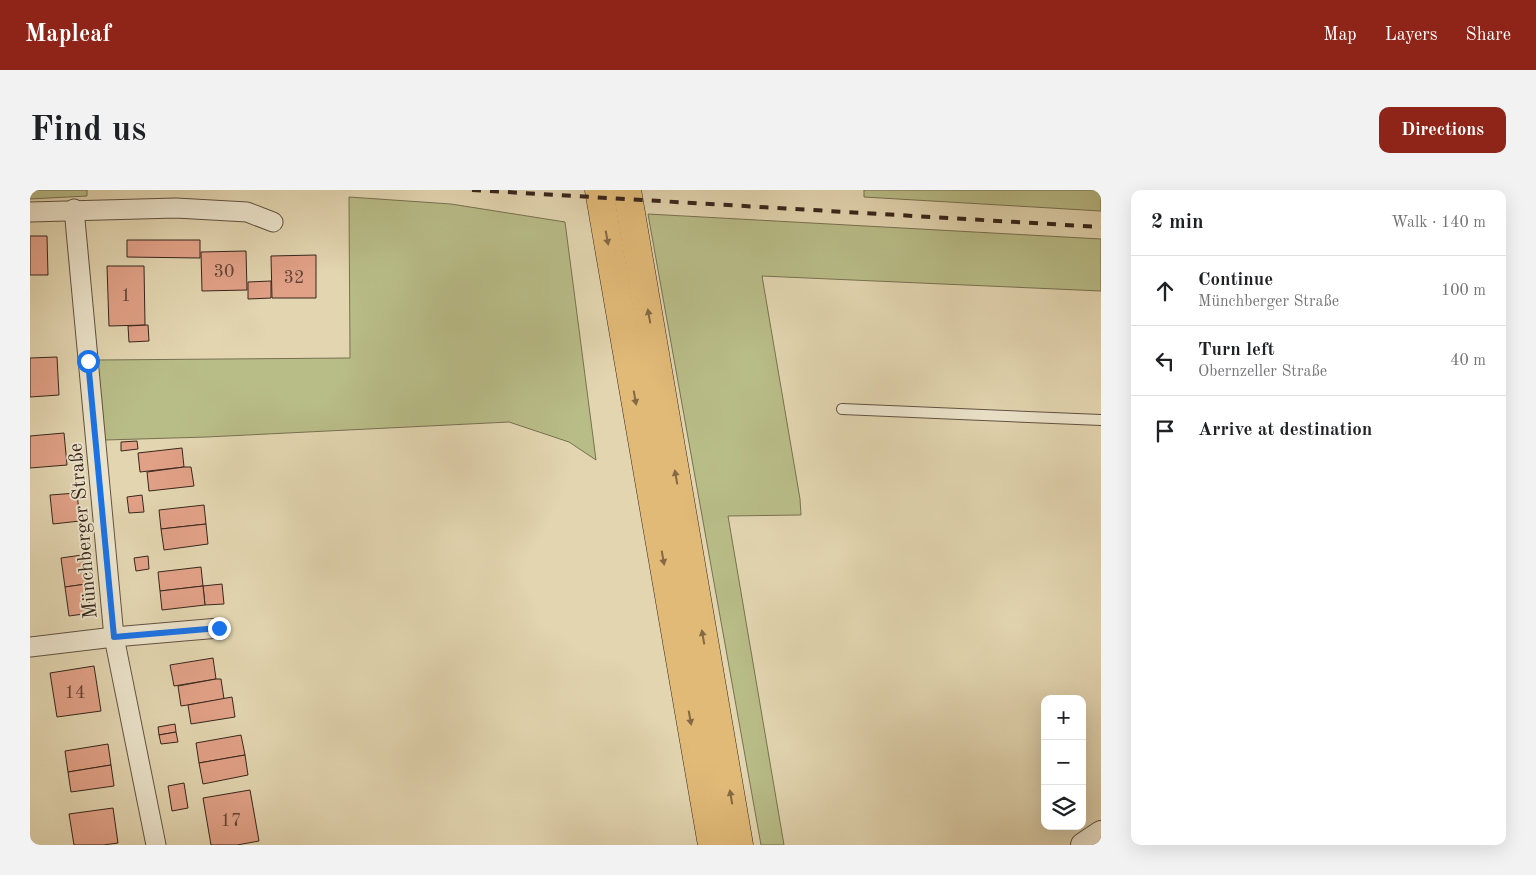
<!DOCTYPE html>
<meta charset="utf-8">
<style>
:root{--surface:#fff;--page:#f2f2f2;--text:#202124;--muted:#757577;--line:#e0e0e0;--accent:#8f2418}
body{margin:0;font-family:"Old Standard TT",serif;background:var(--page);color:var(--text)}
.controls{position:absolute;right:15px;bottom:15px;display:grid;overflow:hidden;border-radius:10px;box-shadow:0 5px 20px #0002}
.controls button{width:45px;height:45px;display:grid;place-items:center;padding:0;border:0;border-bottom:1px solid var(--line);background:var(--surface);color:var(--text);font:25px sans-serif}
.stop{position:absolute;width:15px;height:15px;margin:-11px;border:4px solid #1a73e8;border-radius:50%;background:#fff}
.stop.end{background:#1a73e8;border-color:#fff;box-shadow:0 1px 5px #0008}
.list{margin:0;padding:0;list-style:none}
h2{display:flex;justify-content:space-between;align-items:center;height:65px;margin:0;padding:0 20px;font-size:21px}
h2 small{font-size:16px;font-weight:400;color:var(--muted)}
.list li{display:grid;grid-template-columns:32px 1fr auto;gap:15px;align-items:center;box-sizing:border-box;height:70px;padding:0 20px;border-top:1px solid var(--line)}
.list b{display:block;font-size:19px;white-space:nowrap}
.list p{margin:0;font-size:16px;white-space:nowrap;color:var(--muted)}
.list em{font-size:16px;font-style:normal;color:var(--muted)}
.icon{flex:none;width:28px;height:28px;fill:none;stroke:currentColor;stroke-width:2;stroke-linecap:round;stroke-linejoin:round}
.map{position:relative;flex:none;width:1071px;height:655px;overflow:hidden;border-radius:10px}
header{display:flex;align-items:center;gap:30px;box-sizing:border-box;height:70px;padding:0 25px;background:var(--accent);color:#fff}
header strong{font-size:24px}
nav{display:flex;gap:28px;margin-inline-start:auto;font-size:18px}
.intro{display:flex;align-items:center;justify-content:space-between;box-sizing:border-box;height:120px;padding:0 30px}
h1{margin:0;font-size:35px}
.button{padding:12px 22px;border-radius:10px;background:var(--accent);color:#fff;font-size:18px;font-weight:700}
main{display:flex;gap:30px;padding:0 30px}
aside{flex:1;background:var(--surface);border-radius:10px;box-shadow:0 5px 20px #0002}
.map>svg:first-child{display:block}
.green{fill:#b8bc87;stroke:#787152}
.building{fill:#e1a187;stroke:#38261c}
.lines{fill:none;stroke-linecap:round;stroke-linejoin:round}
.service-casing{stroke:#625241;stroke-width:12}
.minor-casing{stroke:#625241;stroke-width:21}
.tertiary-casing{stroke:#625241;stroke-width:26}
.motorway-casing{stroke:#38261c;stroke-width:29}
.service{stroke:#ece4cc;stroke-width:10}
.minor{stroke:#ece4cc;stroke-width:19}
.tertiary{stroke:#ece4cc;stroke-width:24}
.motorway{stroke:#e1ba78;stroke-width:28}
.rail{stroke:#38261c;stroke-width:4;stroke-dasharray:9 9;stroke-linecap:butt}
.oneway{fill:#846945}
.route{stroke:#1a73e8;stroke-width:6}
.labels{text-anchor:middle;stroke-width:4;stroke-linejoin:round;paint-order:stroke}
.number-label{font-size:18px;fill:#624537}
.street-label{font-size:20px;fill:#38261c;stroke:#ece4cc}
</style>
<header>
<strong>Mapleaf</strong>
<nav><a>Map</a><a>Layers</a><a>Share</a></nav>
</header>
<div class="intro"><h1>Find us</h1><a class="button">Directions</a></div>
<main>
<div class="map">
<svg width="1071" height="655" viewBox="0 0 1071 655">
<rect width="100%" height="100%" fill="#e2d5b0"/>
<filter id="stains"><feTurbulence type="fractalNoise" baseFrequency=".004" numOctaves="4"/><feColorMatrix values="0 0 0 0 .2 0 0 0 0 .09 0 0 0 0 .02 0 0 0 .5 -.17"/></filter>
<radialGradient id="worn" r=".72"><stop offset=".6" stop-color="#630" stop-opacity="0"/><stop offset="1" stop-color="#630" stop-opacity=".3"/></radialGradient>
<!-- green -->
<g class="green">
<path d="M 0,0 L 57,0 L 57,6 L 0,9 Z"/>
<path d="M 834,0 L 1071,0 L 1071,21 L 834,7 Z"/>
<path d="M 319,7 L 421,14 L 535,32 L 566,270 L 539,252 L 479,232 L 177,247 L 75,250 L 67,170 L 320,168 Z"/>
<path d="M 618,24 L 1071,49 L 1071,101 L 732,86 L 770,309 L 771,325 L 698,326 L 754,655 L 731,655 Z"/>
</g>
<!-- building -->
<g class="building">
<path d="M 0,46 L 17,46 L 18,85 L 0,85 Z"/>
<path d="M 97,50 L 170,50 L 170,68 L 97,67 Z"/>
<path d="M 216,61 L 217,100 L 172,101 L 171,62 Z"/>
<path d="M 286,65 L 286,108 L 242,108 L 241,66 Z"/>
<path d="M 77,76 L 114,76 L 115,135 L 79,136 Z"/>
<path d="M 241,91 L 241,108 L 218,109 L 218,92 Z"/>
<path d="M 118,135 L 119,151 L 99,152 L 98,136 Z"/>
<path d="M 27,167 L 29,205 L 0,207 L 0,168 Z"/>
<path d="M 34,243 L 37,275 L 0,278 L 0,246 Z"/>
<path d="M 107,251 L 108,259 L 91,261 L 91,252 Z"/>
<path d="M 152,258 L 154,277 L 110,282 L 108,263 Z"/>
<path d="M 154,277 L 161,277 L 164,296 L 119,301 L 117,282 Z"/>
<path d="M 47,303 L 50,331 L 23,334 L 20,305 Z"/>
<path d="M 112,305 L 114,322 L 99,323 L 97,307 Z"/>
<path d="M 174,315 L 176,334 L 131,339 L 129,320 Z"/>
<path d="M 176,334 L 178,354 L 134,360 L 131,339 Z"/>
<path d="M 52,365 L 56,394 L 35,397 L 31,368 Z"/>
<path d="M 118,366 L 119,379 L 106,381 L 104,368 Z"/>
<path d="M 171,377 L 173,396 L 130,401 L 128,382 Z"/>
<path d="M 56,394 L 61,423 L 39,426 L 35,397 Z"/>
<path d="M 192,394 L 194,414 L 175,415 L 173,396 Z"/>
<path d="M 173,396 L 175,415 L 132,420 L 130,401 Z"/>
<path d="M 183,468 L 186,489 L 144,496 L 140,475 Z"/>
<path d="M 64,476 L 71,521 L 27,527 L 20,483 Z"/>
<path d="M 186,489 L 191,489 L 194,509 L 151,516 L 148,496 Z"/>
<path d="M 202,507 L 205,527 L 161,534 L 158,515 Z"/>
<path d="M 145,534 L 146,542 L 129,545 L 128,537 Z"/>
<path d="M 146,542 L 148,552 L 131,554 L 129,545 Z"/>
<path d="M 211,545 L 215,565 L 169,573 L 166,553 Z"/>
<path d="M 78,554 L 81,575 L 38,582 L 35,561 Z"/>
<path d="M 215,565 L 218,585 L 173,594 L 169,573 Z"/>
<path d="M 81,575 L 84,596 L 41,602 L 38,582 Z"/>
<path d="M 154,593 L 158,618 L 142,621 L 138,596 Z"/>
<path d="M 220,600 L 229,651 L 207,655 L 181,655 L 173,608 Z"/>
<path d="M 83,618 L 88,653 L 73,655 L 44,655 L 39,624 Z"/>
</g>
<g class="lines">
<!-- service casing -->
<g class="service-casing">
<path id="service" d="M 812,219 L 1071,230"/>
</g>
<!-- minor casing -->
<g class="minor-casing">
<g id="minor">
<path d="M 44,19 L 84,447 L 126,655"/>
<path d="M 0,22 L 146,18 L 217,22 L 243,32"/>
<path d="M 0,457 L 84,447 L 189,438"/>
</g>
</g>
<!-- tertiary casing -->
<g class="tertiary-casing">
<path id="tertiary" d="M 1053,655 L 1071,643"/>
</g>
<!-- motorway casing -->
<g class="motorway-casing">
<g id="motorway">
<path d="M 569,0 L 682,655"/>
<path d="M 597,0 L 709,655"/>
</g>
</g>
<!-- service -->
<use href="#service" class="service"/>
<!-- minor -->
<use href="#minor" class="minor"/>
<!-- tertiary -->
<use href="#tertiary" class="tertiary"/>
<!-- motorway -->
<use href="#motorway" class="motorway"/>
<!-- rail -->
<path class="rail" d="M 442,0 L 1071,37"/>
</g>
<!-- one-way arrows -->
<defs><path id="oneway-solid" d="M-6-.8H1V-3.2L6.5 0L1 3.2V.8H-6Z" transform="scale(1.25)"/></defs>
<g class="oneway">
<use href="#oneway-solid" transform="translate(577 48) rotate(80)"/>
<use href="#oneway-solid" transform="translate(619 126) rotate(-100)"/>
<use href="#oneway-solid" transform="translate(605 208) rotate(80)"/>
<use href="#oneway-solid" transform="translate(646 287) rotate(-100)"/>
<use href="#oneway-solid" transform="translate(633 368) rotate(80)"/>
<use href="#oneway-solid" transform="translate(673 447) rotate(-100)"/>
<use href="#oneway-solid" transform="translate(660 528) rotate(80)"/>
<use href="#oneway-solid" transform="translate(701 607) rotate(-100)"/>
</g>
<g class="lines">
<!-- route -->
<path class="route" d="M 58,171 L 84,447 L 189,438"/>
</g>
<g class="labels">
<!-- number labels -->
<g class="number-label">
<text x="194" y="87">30</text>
<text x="264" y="93">32</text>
<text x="96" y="111">1</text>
<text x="45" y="508">14</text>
<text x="201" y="636">17</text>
</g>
<!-- street labels -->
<g class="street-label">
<text transform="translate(52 341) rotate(-95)" y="7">Münchberger Straße</text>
</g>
</g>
<rect width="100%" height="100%" filter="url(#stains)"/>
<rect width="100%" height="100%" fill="url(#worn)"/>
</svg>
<div class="controls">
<button>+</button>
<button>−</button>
<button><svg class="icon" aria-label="layers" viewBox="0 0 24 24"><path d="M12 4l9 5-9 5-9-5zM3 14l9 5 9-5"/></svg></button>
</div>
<div class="stop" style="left:58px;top:171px"></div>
<div class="stop end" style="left:189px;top:438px"></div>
</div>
<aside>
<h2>2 min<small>Walk · 140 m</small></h2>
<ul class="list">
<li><svg class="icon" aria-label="ahead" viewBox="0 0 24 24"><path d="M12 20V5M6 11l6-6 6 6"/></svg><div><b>Continue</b><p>Münchberger Straße</p></div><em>100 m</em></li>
<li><svg class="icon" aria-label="left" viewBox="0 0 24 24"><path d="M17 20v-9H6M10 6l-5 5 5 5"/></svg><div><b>Turn left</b><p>Obernzeller Straße</p></div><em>40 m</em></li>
<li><svg class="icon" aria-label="arrive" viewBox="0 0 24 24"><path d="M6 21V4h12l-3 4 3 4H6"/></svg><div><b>Arrive at destination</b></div></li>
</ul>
</aside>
</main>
